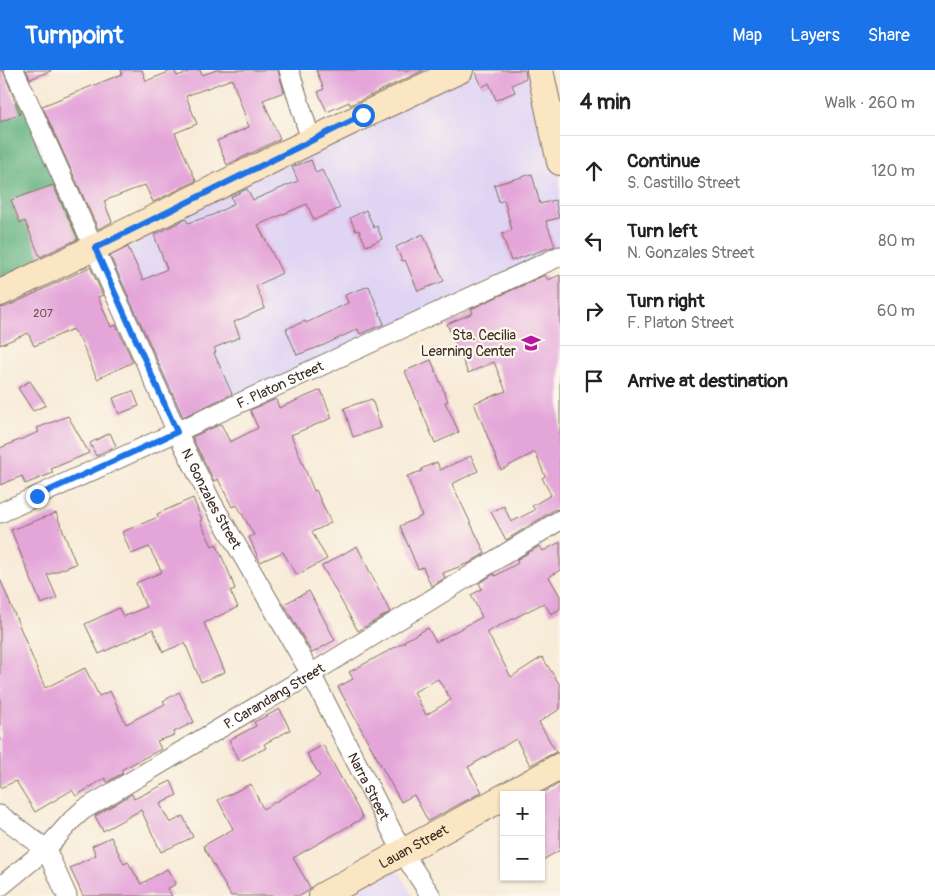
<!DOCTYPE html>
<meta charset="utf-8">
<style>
:root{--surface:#fff;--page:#f6f6f6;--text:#222;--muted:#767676;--line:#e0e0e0;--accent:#1a73e8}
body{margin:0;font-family:Pangolin,sans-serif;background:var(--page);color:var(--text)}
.controls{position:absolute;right:15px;bottom:15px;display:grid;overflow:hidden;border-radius:0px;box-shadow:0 1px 4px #0004}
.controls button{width:45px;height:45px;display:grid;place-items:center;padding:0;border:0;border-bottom:1px solid var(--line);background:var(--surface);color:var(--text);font:25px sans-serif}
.stop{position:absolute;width:15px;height:15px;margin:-11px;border:4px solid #1a73e8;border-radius:50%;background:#fff}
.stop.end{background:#1a73e8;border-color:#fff;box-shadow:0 1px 5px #0008}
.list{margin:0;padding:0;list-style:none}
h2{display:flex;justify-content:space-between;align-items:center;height:65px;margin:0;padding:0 20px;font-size:21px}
h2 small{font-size:16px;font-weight:400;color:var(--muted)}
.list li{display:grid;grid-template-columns:32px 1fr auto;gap:15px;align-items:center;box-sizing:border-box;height:70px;padding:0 20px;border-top:1px solid var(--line)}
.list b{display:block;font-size:19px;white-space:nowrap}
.list p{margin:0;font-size:16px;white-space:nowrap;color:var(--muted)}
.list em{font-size:16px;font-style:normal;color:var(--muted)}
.icon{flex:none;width:28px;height:28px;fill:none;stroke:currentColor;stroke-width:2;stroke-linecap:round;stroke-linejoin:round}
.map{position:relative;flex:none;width:560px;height:826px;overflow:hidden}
header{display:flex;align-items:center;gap:30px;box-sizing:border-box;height:70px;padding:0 25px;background:var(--accent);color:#fff}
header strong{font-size:24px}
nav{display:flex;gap:28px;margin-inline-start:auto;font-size:18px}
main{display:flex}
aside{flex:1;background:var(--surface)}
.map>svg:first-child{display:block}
.built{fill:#e0d4f4}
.forest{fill:#5eb07e;stroke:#4c6d4e}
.building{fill:#e4a5d9;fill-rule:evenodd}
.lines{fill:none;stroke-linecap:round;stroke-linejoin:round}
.street-casing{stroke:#7d6e5f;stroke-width:21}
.secondary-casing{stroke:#7d6e5f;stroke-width:28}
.street{stroke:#fff;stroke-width:19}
.secondary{stroke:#fbe6c4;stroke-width:26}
.route{stroke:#1a73e8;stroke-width:6}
.labels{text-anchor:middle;stroke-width:4.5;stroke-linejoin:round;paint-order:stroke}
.number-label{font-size:11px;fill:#65494d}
.poi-label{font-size:14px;fill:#3b2a1e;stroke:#fbf7ec;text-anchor:end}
.street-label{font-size:14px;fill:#3b2a1e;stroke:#fbf7ec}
</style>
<header>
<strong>Turnpoint</strong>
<nav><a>Map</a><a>Layers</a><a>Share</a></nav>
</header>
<main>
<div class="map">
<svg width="560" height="826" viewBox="0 0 560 826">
<rect width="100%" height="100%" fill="#fbf7ec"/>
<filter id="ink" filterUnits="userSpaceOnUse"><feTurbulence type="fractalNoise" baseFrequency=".02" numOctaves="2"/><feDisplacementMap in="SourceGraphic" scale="10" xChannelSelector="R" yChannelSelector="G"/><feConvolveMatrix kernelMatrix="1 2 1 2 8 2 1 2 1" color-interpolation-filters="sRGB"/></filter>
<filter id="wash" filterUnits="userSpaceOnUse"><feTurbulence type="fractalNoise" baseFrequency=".0096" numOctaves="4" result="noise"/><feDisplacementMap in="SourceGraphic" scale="20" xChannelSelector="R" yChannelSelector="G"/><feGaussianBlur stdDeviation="1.12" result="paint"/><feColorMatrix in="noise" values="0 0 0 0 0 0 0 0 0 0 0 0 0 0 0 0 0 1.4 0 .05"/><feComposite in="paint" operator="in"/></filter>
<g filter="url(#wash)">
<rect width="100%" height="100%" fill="#f8ebd7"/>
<!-- built -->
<g class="built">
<path d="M 460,0 L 540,0 L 560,96 L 560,186 L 177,362 L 95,178 Z"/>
<path d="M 397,798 L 412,826 L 345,826 Z"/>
</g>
<!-- forest -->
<path class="forest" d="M 27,28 L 95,178 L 0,223 L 0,42 Z"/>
<g id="blocks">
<!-- building -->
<g class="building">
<path d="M 0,0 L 3,0 L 20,44 L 0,52 Z"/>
<path d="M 26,0 L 51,0 L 51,1 L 30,9 Z"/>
<path d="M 121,0 L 142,0 L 146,11 L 174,0 L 177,6 L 195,0 L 200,0 L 202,5 L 217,0 L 278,0 L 284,22 L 263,30 L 280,69 L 227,95 L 217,71 L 249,57 L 232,9 L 186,26 L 197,54 L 175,63 L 196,111 L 153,132 L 145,115 L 104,131 L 112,152 L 98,159 L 42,36 L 122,4 Z"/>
<path d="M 316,0 L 424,0 L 350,35 L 349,32 L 327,42 L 318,22 L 324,19 Z"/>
<path d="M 475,0 L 525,0 L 526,8 L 512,15 L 515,22 L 496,30 L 489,13 L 482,17 Z"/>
<path d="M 311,90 L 316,103 L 322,100 L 340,138 L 314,150 L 307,134 L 258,155 L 282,203 L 256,216 L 265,238 L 234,252 L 240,267 L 214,278 L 216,282 L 214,283 L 232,324 L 183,347 L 110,186 L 128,177 L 143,210 L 167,199 L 154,165 L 186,149 L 188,153 L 213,145 L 234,134 L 231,127 L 247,119 L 253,130 L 298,111 L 292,97 Z"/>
<path d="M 532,104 L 540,134 L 555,130 L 559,148 L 546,151 L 555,176 L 511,191 L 502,164 L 512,160 L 504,130 L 499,132 L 494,115 Z"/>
<path d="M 53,115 L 78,169 L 40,187 L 25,151 L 20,153 L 11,130 Z"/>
<path d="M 366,140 L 374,158 L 377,156 L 382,169 L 366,176 L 359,160 L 356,161 L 350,148 Z"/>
<path d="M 423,164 L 444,211 L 418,221 L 405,190 L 402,191 L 396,177 Z"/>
<path d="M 90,197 L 103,225 L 98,227 L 111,257 L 116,255 L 133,292 L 97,309 L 81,271 L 73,259 L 34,276 L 28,263 L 0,275 L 0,238 L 6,237 Z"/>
<path d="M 545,205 L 548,210 L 560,205 L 560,439 L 554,440 L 506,470 L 491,442 L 504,436 L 511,452 L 535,440 L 532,436 L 551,425 L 542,408 L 545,406 L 535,382 L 501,400 L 474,333 L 506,321 L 494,292 L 468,303 L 447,254 L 473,243 L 471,239 Z"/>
<path d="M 369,216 L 384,254 L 360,264 L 358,259 L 324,275 L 297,285 L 286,259 L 305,251 L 306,253 L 348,233 L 345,225 Z"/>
<path d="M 431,290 L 448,331 L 445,332 L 459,362 L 435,373 L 405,301 Z"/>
<path d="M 30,311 L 46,335 L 33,341 L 18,318 Z"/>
<path d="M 321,320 L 332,348 L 291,365 L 314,421 L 316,420 L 331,453 L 312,462 L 327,489 L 297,505 L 283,482 L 260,492 L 249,467 L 254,465 L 237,435 L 232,437 L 218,409 L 214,411 L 192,367 L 221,354 L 230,372 L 258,358 L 250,340 L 276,329 L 279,338 Z"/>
<path d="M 133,321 L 139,336 L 119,344 L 113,328 Z"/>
<path d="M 372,329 L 381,358 L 353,367 L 344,338 Z"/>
<path d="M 68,346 L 89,383 L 51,399 L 53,403 L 25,414 L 22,406 L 0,415 L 0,378 L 39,362 L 37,358 Z"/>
<path d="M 110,363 L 116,376 L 96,386 L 90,373 Z"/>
<path d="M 471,386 L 478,401 L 452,414 L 485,483 L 469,493 L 443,503 L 445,508 L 431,516 L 423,497 L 418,499 L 400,456 L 422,446 L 407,406 L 422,401 L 421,399 L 437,392 L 440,400 Z"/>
<path d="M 193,428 L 202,450 L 200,451 L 212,476 L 216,474 L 228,500 L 235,519 L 230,521 L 238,537 L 204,553 L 225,602 L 201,612 L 185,573 L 163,582 L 153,559 L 99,584 L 85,554 L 119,538 L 123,547 L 146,537 L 136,513 L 162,502 L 149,477 L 131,484 L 122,462 L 158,447 L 157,444 Z"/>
<path d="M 56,443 L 76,494 L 47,505 L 57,528 L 41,534 L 11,460 Z"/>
<path d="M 560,472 L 560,500 L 549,507 L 560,526 L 560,539 L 551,544 L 544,533 L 487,562 L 511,607 L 542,587 L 560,615 L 560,639 L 539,652 L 556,682 L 530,695 L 516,669 L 468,697 L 482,722 L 428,751 L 414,725 L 401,732 L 338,617 L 353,609 L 349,602 L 405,572 L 404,571 L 428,558 L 436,572 L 482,547 L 471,525 L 482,519 L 479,513 L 494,504 L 495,506 L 518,493 L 516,490 L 540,476 L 543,481 ZM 438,609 L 451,630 L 426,645 L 414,622 Z"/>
<path d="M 357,476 L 390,542 L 358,561 L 322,496 Z"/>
<path d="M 0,509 L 45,618 L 85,598 L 99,626 L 110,621 L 126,654 L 165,634 L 163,631 L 179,622 L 194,652 L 174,662 L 175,665 L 157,671 L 161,679 L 121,700 L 123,703 L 107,712 L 105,708 L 76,726 L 72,720 L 35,742 L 16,711 L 0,718 Z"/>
<path d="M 309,521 L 335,570 L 312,583 L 284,534 Z"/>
<path d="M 280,639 L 290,660 L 264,674 L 266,678 L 240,691 L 229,670 L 256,656 L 254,652 Z"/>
<path d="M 323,675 L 363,748 L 293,788 L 310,817 L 308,821 L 300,826 L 231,826 L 203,776 L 233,759 L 218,730 L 251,714 L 263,739 L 320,706 L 307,684 Z"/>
<path d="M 171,711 L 177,725 L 160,734 L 170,753 L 183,746 L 193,767 L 161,782 L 141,740 L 103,761 L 95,746 L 132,724 L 134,729 Z"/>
<path d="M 560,713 L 560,780 L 541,791 L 541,724 Z"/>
<path d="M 111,767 L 124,794 L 128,792 L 141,814 L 167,799 L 176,814 L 167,819 L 172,826 L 83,826 L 70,798 L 96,785 L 92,776 Z"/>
</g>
</g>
</g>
<g filter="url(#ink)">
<use href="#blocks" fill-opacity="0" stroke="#7d6e5f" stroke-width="1"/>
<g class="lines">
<!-- street casing -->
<g class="street-casing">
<g id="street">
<path id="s1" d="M 14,0 L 177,362 L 211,431 L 311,604 L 403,783 L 431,826"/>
<path d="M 289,0 L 311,70"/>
<path id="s2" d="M 0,443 L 560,186"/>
<path d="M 0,745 L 46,779 L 67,826"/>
<path id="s3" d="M 0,817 L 46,779 L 73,749 L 83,740 L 311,604 L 560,450"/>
</g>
</g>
<!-- secondary casing -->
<g class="secondary-casing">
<g id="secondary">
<path d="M 540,0 L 560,92"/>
<path d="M 0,223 C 154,150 305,71 460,0"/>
<path d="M 508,725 L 560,696"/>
<path id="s4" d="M 322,826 L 504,727"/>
</g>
</g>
<!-- street -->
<use href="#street" class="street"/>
<!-- secondary -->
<use href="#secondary" class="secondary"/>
</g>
</g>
<g class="lines" filter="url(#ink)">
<!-- route -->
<path class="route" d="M 37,426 L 177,362 L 95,178 L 363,45"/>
</g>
<!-- icons -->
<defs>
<g id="school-bare" transform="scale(1.5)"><path d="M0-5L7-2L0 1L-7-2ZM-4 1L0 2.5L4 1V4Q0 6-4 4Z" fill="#b5179e" stroke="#fbf7ec" stroke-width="2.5" paint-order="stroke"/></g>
</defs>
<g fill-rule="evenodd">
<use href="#school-bare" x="531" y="273"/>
</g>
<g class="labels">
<!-- number labels -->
<g class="number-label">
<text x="43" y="247">207</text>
</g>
<!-- poi labels -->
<g class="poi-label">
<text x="516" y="270">Sta. Cecilia<tspan x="516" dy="16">Learning Center</tspan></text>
</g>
<!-- street labels -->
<g class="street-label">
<text dy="5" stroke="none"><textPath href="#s2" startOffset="308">F. Platon Street</textPath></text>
<text dy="5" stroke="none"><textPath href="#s1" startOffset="472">N. Gonzales Street</textPath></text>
<text dy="5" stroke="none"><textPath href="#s3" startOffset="336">P. Carandang Street</textPath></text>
<text dy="5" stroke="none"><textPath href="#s1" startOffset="800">Narra Street</textPath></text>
<text dy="5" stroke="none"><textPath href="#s4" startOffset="104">Lauan Street</textPath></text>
</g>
</g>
</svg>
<div class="controls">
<button>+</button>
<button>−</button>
</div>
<div class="stop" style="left:363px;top:45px"></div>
<div class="stop end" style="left:37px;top:426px"></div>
</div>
<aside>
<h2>4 min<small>Walk · 260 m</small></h2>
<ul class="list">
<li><svg class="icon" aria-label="ahead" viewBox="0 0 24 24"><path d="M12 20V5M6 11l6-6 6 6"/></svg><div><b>Continue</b><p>S. Castillo Street</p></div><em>120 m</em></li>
<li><svg class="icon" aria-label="left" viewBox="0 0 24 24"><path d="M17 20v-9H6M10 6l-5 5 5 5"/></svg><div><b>Turn left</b><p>N. Gonzales Street</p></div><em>80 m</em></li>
<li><svg class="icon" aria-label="right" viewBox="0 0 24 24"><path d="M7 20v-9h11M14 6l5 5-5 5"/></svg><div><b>Turn right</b><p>F. Platon Street</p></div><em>60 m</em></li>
<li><svg class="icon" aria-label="arrive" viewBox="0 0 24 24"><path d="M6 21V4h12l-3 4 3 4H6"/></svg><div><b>Arrive at destination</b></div></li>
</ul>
</aside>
</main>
